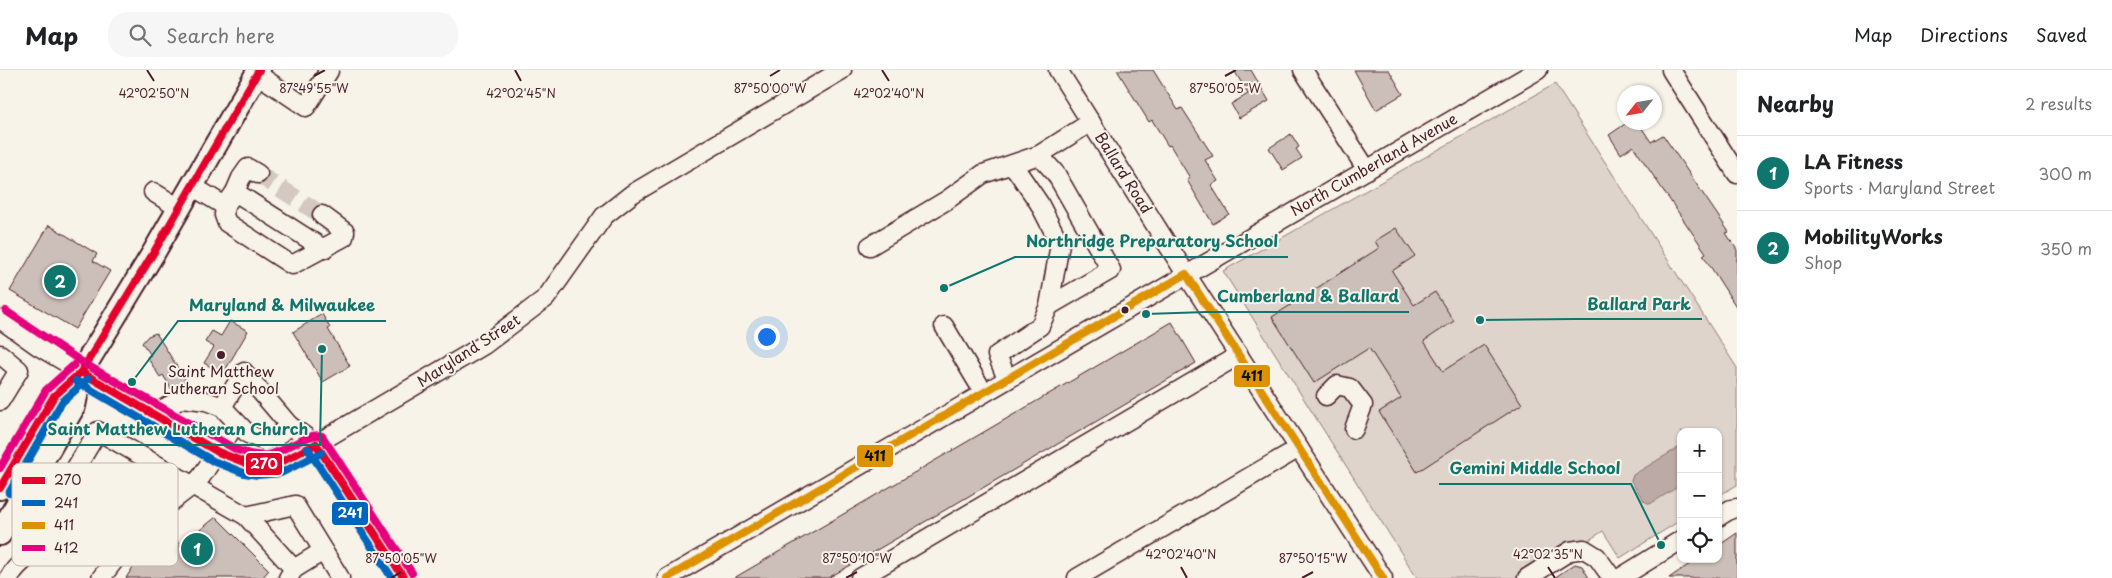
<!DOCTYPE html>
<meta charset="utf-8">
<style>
:root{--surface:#fff;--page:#f6f6f6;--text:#202124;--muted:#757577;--line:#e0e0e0;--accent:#0f766e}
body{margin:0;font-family:"Playpen Sans",sans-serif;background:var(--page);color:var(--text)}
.controls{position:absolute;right:15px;bottom:15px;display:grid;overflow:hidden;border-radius:10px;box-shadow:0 1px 4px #0004}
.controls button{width:45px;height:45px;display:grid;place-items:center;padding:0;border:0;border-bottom:1px solid var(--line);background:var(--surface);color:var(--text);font:25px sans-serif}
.compass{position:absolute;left:1617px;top:15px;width:45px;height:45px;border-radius:50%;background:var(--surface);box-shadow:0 1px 4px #0004;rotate:239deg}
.you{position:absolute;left:766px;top:266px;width:18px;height:18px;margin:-12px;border:4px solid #fff;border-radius:50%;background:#1a73e8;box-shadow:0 0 0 8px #1a73e833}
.badge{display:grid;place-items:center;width:32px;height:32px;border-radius:50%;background:var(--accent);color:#fff;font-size:16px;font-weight:700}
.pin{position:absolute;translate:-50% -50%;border:2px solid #fff;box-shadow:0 1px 5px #0006}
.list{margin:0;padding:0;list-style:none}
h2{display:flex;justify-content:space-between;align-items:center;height:65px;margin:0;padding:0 20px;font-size:21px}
h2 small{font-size:16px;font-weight:400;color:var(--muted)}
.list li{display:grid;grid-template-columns:32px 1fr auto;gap:15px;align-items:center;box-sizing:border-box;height:75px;padding:0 20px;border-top:1px solid var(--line)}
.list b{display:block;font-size:19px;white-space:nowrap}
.list p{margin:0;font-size:16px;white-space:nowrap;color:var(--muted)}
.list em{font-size:16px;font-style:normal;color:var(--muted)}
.icon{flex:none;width:28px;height:28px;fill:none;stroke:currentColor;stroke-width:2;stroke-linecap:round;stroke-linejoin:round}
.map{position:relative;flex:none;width:1737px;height:508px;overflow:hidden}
header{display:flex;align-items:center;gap:30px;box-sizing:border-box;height:70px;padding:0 25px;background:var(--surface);border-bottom:1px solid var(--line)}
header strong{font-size:24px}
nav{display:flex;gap:28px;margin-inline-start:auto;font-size:18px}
.search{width:350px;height:45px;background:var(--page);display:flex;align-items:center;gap:12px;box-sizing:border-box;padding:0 18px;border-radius:20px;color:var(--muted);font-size:19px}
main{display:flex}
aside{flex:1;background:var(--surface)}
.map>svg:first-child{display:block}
.green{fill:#ded4cc;stroke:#947a7c}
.water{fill:#bcaaa7;stroke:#8e7275}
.building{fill:#ccbfb9;stroke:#4a1f2b}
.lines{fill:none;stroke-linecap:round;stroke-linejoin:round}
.minor-tunnel{stroke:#d4c9c2;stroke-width:18;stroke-dasharray:18 9;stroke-linecap:butt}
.minor-casing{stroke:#4a1f2b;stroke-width:21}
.major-casing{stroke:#4a1f2b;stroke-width:26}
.minor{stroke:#f7f3e8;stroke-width:18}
.major{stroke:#f7f3e8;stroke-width:22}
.bus-1-casing{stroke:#f7f3e8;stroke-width:11}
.bus-2-casing{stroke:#f7f3e8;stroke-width:11}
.bus-3-casing{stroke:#f7f3e8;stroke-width:11}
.bus-4-casing{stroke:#f7f3e8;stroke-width:11}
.bus-1{stroke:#e4002b;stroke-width:8}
.bus-2{stroke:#0065bd;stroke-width:8}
.bus-3{stroke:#dd9206;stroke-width:8}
.bus-4{stroke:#e5007d;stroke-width:8}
.ticks{fill:none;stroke:#4a1f2b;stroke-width:2}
.bus-dot{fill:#4a1f2b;stroke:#f7f3e8;stroke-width:2}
.labels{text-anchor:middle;stroke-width:4;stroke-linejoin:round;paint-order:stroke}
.street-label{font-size:15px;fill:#4a1f2b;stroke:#f7f3e8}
.poi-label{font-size:15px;fill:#4a1f2b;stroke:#f7f3e8}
.key{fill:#f7f3e8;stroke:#c3b3af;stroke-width:1}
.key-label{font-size:14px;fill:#4a1f2b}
.ticks-label{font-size:12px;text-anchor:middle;fill:#4a1f2b;stroke:#f7f3e8;stroke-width:4;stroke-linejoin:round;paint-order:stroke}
.leader{fill:none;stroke:#0f766e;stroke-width:2}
.callout-dot{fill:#0f766e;stroke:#f7f3e8;stroke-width:2}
.callout-label{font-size:16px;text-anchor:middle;font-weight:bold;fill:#0f766e;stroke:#f7f3e8;stroke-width:4;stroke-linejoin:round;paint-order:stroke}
.line-badge{stroke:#f7f3e8;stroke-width:2}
.badge-label{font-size:14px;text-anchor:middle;font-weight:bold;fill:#fff}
.pale-badge-label{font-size:14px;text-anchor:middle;font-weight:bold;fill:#111}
</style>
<header>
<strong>Map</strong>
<div class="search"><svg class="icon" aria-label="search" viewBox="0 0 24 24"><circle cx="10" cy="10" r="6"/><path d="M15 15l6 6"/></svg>Search here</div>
<nav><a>Map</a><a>Directions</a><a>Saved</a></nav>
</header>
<main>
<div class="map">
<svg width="1737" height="508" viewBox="0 0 1737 508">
<rect width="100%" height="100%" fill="#f7f3e8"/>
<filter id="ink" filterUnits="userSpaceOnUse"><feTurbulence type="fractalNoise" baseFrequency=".02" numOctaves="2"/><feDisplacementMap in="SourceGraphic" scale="10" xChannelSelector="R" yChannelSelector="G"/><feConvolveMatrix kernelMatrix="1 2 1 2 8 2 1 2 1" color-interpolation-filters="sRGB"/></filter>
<g filter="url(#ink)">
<!-- green -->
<path class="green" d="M 1555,14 L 1737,298 L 1737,415 L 1718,426 L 1718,362 L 1681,362 L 1681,450 L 1620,488 L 1603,461 L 1530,508 L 1417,508 L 1223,201 Z"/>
<!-- water -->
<path class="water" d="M 1681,376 L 1681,415 L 1650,434 L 1644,431 L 1631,411 L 1633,405 Z"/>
<!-- building -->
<g class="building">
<path d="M 1117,0 L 1153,0 L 1178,40 L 1182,38 L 1213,86 L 1205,90 L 1218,111 L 1211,115 L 1229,144 L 1213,154 L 1187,110 L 1190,108 L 1170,75 L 1168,76 L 1152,50 L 1149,52 Z"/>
<path d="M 1234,0 L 1251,0 L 1269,31 L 1239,48 L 1231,34 L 1248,24 Z"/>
<path d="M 1354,0 L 1389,0 L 1403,24 L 1376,40 Z"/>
<path d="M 1628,52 L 1638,52 L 1651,72 L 1663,65 L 1729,162 L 1726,163 L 1737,180 L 1737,238 L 1703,185 L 1706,183 L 1633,76 L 1621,84 L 1609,65 Z"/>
<path d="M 1291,64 L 1299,77 L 1296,79 L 1302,88 L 1283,100 L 1269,78 Z"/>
<path d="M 49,155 L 97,184 L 93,191 L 110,201 L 75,259 L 10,221 Z"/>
<path d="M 1396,158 L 1415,186 L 1392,201 L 1414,235 L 1435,222 L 1454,251 L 1424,271 L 1443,301 L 1484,275 L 1522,334 L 1417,402 L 1379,342 L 1401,328 L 1369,278 L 1314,313 L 1272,247 L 1379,178 L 1375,171 Z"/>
<path d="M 322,244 L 330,258 L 328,259 L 350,296 L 323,312 L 293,262 Z"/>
<path d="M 230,251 L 248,261 L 223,304 L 204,293 L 214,277 L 205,272 L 212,261 L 221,266 Z"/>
<path d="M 1172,252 L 1196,293 L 858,491 L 828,508 L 734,508 Z"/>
<path d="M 156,263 L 186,311 L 172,320 L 163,305 L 160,307 L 147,287 L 151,285 L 142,273 L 148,266 Z"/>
<path d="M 216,447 L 269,500 L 262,508 L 126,508 L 142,483 L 170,458 L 180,476 Z"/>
<path d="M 1737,463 L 1737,508 L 1669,508 L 1697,489 L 1718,489 L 1718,476 Z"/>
<path d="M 1575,494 L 1582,496 L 1589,508 L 1554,508 Z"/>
</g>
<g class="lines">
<!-- minor-tunnel -->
<path class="minor-tunnel" d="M 258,104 L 322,145"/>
<!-- minor casing -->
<g class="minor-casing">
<g id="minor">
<path d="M 1058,0 L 1186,204 L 1383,508"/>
<path d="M 1303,0 L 1367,100"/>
<path d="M 1671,0 L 1737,104"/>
<path d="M 257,4 L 306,37 L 329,1 L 327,0"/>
<path d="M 1039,85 L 1056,104 L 1111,200 L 1049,236"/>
<path d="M 258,104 L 248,98 L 241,108 L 235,122 L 225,136 L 224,145 L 227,153 L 287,192 L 292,195 L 344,167 L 345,162 L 322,145"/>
<path d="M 192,116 L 225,136"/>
<path d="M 153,122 L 179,138"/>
<path d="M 235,122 L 324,179"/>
<path d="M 870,176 L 947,130 L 983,104 L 1039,85 L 1091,52"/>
<path d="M 0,249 L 38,276 L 218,382 C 262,404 275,398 316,374 L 484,275 L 546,228 L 604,146 L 632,124 L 842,0"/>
<path d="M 944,256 L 984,323"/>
<path d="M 0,284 L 19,300 L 0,331"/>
<path d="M 1007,309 L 997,285 L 1040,256 L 1049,236 L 1060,174 L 1039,133 L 1013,95"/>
<path d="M 1326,326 L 1337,315 L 1350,318 L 1363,335 L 1354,359"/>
<path d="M 222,337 L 244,302 L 289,355 L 316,374 L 404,508"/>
<path d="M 154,344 L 183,328 L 206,331 L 222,337 L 248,364 L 264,371 L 275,368 L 289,355"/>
<path d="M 246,446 L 295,435 L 340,508"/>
<path d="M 1718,447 L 1731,439 L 1737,438"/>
<path d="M 9,508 C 22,484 53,475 69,453 L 56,431 L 98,361 L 246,446 L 294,499"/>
<path d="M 101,508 L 142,454 L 193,415 L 201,407 L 236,353"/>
<path d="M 288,508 L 294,499 L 323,481"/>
<path d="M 667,508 L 1538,0"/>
<path d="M 860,508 L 1239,285"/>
<path d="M 1077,508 L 1299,378"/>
<path d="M 1527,508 L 1570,481 L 1584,479 L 1597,487 L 1612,508"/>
<path d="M 1620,508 L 1681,470"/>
</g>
</g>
<!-- major casing -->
<g class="major-casing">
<g id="major">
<path d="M 0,418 L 54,326 L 81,302 L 154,182 L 259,0"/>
<path d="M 0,464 L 74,336 L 81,302"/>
</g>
</g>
<!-- minor -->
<use href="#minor" class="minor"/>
<!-- major -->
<use href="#major" class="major"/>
<!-- bus-1 casing -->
<g class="bus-1-casing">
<g id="bus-1">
<path d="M 81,302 L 218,382 L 246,393 L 258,395 L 279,393 L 316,374"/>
<path d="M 316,374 L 404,508"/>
<path d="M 0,418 L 54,326 L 81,302 L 154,182 L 259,0"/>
</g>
</g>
<!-- bus-2 casing -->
<g class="bus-2-casing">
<g id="bus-2">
<path d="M 76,311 L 213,391 L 244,403 L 258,405 L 281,403 L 321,383"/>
<path d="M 308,379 L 392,508"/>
<path d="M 9,423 L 62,332 L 88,309"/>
</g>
</g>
<!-- bus-3 casing -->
<g class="bus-3-casing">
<path id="bus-3" d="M 667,508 L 1186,204 L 1383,508"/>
</g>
<!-- bus-4 casing -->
<g class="bus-4-casing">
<g id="bus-4">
<path d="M 6,241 L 85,294 L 237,380 C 247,383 257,387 268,385 C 283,383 309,361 322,366 L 412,503"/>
<path d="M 0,398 L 46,320 L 74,295"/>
</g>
</g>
<!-- bus-1 -->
<use href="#bus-1" class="bus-1"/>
<!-- bus-2 -->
<use href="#bus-2" class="bus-2"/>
<!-- bus-3 -->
<use href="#bus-3" class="bus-3"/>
<!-- bus-4 -->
<use href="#bus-4" class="bus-4"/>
</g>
</g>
<!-- ticks -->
<path class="ticks" d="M 147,0 L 154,11M 515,0 L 521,11M 882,0 L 889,11M 314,6 L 325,0M 770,6 L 780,0M 1225,6 L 1236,0M 1181,497 L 1187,508M 1548,497 L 1555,508M 391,508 L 401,502M 846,508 L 857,502M 1302,508 L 1313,502"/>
<!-- markers -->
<g class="bus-dot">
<circle cx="1125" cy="240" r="4.5"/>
<circle cx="221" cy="285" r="5"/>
</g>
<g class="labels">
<!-- street labels -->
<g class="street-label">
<text transform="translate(1374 95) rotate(-30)" y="5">North Cumberland Avenue</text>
<text transform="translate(1123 103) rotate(58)" y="5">Ballard Road</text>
<text transform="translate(469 281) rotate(-33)" y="5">Maryland Street</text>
</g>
<!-- poi labels -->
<g class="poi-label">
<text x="221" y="307">Saint Matthew<tspan x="221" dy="17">Lutheran School</tspan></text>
</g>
</g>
<!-- legend -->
<rect x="12" y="393" width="166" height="103" rx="8" class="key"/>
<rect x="22" y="407" width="23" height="7" fill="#e4002b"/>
<rect x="22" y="430" width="23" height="6" fill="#0065bd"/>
<rect x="22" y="452" width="23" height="7" fill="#dd9206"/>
<rect x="22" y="475" width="23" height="6" fill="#e5007d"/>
<g class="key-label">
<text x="54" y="415">270</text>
<text x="54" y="438">241</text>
<text x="54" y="460">411</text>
<text x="54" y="483">412</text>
</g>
<g class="ticks-label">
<text x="314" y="23">87°49'55"W</text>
<text x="770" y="23">87°50'00"W</text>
<text x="1225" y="23">87°50'05"W</text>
<text x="154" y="28">42°02'50"N</text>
<text x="521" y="28">42°02'45"N</text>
<text x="889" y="28">42°02'40"N</text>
<text x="1181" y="489">42°02'40"N</text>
<text x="1548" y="489">42°02'35"N</text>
<text x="401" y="493">87°50'05"W</text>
<text x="857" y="493">87°50'10"W</text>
<text x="1313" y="493">87°50'15"W</text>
</g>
<!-- callouts -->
<path class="leader" d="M944 218L1015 187H1288M1146 244L1206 242H1409M1480 250L1576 249H1702M132 312L178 251H386M322 279L320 375H37M1661 475L1631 414H1439"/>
<g class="callout-dot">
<circle cx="944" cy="218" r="5"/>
<circle cx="1146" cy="244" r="5"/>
<circle cx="1480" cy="250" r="5"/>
<circle cx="132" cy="312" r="5"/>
<circle cx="322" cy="279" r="5"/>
<circle cx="1661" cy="475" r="5"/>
</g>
<g class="callout-label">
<text x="1152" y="177">Northridge Preparatory School</text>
<text x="1308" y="232">Cumberland &amp; Ballard</text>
<text x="1639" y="240">Ballard Park</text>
<text x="282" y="241">Maryland &amp; Milwaukee</text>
<text x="178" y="365">Saint Matthew Lutheran Church</text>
<text x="1535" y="404">Gemini Middle School</text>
</g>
<g class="line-badge">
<rect x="1233" y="294" width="38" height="24" rx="5" fill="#dd9206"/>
<rect x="856" y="374" width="38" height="24" rx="5" fill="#dd9206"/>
<rect x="245" y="382" width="38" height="24" rx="5" fill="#e4002b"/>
<rect x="331" y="431" width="38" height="25" rx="5" fill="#0065bd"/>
</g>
<g class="badge-label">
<text x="264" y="399">270</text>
<text x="350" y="448">241</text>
</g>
<g class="pale-badge-label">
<text x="1252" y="311">411</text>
<text x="875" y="391">411</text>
</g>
</svg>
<div class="controls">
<button>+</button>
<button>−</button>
<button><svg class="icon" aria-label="locate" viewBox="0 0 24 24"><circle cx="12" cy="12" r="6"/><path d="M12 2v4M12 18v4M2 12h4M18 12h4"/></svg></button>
</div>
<svg class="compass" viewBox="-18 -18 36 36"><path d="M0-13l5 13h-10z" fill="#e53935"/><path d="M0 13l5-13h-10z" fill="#757577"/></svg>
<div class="you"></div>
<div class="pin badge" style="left:197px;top:479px">1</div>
<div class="pin badge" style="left:60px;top:211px">2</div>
</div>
<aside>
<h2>Nearby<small>2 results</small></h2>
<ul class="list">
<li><span class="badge">1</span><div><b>LA Fitness</b><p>Sports · Maryland Street</p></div><em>300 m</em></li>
<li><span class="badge">2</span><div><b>MobilityWorks</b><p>Shop</p></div><em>350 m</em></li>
</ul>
</aside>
</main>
